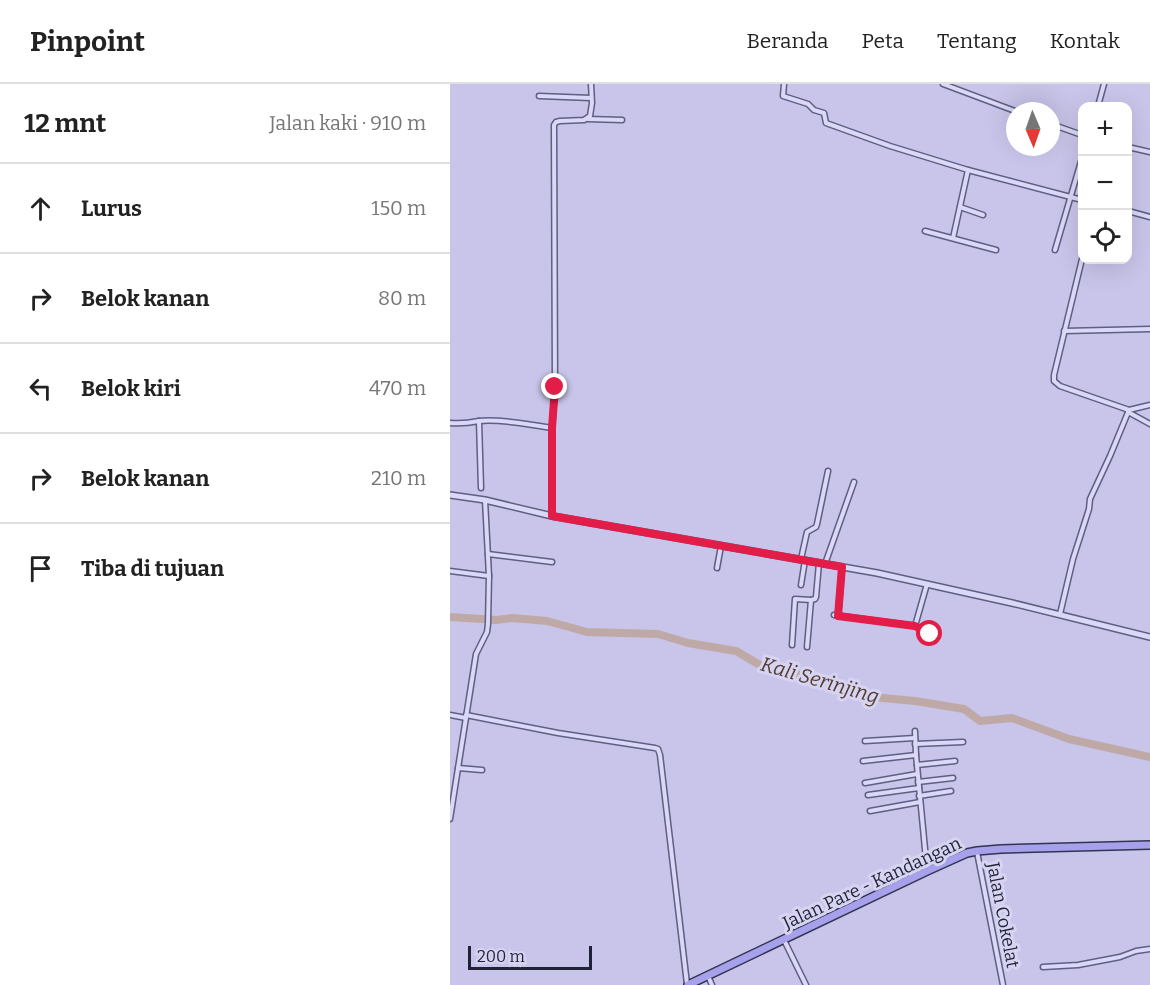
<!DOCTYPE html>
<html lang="id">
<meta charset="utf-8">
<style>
:root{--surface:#fff;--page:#f2f2f2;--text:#222;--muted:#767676;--line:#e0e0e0}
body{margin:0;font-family:Bitter,serif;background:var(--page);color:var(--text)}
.controls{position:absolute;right:18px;top:18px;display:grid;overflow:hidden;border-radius:12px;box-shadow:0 6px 24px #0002}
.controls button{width:54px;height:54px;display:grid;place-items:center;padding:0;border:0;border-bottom:2px solid var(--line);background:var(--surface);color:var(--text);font:30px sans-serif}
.compass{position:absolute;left:556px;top:18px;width:54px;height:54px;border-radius:50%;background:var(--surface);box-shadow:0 6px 24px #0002;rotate:178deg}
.scale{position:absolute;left:18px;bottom:15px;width:124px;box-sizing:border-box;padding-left:6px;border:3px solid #1f2235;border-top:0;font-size:16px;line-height:21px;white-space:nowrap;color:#1f2235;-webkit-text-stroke:4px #d7d4f2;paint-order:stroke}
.stop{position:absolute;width:18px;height:18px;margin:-14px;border:4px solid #e11d48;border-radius:50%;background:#fff}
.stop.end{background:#e11d48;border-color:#fff;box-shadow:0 2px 6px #0008}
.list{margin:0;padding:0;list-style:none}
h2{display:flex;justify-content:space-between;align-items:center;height:78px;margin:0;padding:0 24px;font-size:26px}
h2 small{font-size:20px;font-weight:400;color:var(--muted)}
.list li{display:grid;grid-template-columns:39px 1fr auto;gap:18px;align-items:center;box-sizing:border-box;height:90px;padding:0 24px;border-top:2px solid var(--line)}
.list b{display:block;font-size:22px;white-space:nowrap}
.list em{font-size:20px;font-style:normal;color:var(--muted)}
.icon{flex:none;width:33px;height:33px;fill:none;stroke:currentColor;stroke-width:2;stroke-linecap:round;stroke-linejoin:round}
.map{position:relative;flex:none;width:700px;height:901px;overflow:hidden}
header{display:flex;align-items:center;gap:36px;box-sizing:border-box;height:84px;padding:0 30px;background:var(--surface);border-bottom:2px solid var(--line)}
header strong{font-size:28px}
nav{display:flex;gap:33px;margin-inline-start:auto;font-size:21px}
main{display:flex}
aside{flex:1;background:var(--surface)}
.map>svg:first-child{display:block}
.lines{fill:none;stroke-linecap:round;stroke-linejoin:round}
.river{stroke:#bea9a6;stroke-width:8}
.minor-casing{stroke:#5d5f83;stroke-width:7}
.tertiary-casing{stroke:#5d5f83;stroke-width:8}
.primary-casing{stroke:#303552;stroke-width:10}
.minor{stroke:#dbd7f6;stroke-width:4}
.tertiary{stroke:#dbd7f6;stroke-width:5}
.primary{stroke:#a7a0ea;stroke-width:7}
.route{stroke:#e11d48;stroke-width:8}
.labels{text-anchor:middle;stroke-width:6;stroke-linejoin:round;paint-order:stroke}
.street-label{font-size:18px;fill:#1f2235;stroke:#d7d4f2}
.water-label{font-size:20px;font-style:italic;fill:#533c30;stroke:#d7d4f2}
</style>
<header>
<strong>Pinpoint</strong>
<nav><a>Beranda</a><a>Peta</a><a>Tentang</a><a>Kontak</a></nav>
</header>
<main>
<aside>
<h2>12 mnt<small>Jalan kaki · 910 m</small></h2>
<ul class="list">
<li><svg class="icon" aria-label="ahead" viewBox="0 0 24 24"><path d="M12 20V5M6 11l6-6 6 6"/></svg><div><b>Lurus</b></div><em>150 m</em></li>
<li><svg class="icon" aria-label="right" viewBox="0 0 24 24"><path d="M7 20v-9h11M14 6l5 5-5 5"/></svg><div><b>Belok kanan</b></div><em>80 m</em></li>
<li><svg class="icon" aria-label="left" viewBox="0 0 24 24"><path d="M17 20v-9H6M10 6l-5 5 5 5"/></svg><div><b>Belok kiri</b></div><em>470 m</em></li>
<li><svg class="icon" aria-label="right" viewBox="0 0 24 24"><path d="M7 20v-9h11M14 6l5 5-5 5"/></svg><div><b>Belok kanan</b></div><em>210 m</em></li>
<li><svg class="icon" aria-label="arrive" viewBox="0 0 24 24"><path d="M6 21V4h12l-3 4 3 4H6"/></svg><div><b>Tiba di tujuan</b></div></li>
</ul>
</aside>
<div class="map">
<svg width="700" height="901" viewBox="0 0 700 901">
<rect width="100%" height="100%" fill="#c9c5ea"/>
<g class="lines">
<!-- river -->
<path class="river" d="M 0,533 L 46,536 L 62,534 L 97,537 L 137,548 L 208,550 L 238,559 L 286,567 L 315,584 L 385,598 L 412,612 L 465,617 L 514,625 L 530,637 L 562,634 L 619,655 L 700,673"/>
<!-- minor casing -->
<g class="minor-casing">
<g id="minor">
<path d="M 334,0 L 333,12 L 358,20 L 364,26 L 374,29 L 376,39 L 440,62 L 518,86 L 632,116"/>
<path d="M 493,0 L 565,27"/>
<path d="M 89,12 L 141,14"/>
<path d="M 648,22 L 654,0"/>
<path d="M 138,35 L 172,36"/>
<path d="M 601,40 L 632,51"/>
<path d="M 678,63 L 700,68"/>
<path d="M 510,123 L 533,131"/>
<path d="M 678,127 L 700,133"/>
<path d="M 475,147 L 546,166"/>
<path d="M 503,154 L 518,86"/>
<path d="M 605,166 L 632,74"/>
<path d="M 632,175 L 604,291 L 604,297 L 610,302 L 679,326"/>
<path d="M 614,247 L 700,245"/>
<path d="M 678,328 L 700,340"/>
<path d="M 29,337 L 31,404"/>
<path d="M 0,339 C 10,340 19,339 29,337 C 46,335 85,341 102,344"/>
<path d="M 102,432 L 102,344 L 105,303 L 104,41 L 106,38 L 110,37 L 134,36 L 140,32 L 142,19 L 141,0"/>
<path d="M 38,470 L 102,478"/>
<path d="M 351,475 L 357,448 L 366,443 L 367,440 L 378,387"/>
<path d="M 375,480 L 404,398"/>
<path d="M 267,484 L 271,462"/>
<path d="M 0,487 L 39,492"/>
<path d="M 351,501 L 355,476"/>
<path d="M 610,530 L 623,475 L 639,425 L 640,415 L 660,372 L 679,326 L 700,321"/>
<path d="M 384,531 L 465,542 L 480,550"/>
<path d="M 388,532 L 392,483"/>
<path d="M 465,542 L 477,500"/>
<path d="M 342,561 L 345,515 L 361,516"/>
<path d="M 357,563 L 361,516 L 365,515 L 366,513 L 369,479"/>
<path d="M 0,631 L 16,634"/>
<path d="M 16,631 L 108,649 L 205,664 L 208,665 L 210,671 L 237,900"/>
<path d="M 465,647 L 466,671 L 477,786"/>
<path d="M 415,657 L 465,654"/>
<path d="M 465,660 L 513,658"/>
<path d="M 413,677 L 466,671"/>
<path d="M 467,681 L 505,677"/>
<path d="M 8,684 L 32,686"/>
<path d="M 468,698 L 503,694"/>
<path d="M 415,699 L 467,690"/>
<path d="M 418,711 L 469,704"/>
<path d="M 469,712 L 501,707"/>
<path d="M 420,727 L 470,718"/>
<path d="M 0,735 L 26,570 L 37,548 L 38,540 L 39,492 L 35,416"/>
<path d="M 527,768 L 553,901"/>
<path d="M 334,856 L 356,901"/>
<path d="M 593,883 L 628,881 L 670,873 L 686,867 L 700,865"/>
<path d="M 258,892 L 262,901"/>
</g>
</g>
<!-- tertiary casing -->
<g class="tertiary-casing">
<path id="tertiary" d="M 0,411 L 35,416 L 102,432 L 427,489 L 562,519 L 700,553"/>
</g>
<!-- primary casing -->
<g class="primary-casing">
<path id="primary" d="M 238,901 L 477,787 L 517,769 L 527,767 L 551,765 L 700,761"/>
</g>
<!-- minor -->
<use href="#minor" class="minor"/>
<!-- tertiary -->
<use href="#tertiary" class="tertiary"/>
<!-- primary -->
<use href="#primary" class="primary"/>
</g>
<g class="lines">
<!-- route -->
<path class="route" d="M 105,303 L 102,344 L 102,432 L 392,483 L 388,532 L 465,542 L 480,550"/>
</g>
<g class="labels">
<!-- street labels -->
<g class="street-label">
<text transform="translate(422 799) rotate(-25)" y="6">Jalan Pare - Kandangan</text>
<text transform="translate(553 831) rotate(79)" y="6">Jalan Cokelat</text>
</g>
<!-- water labels -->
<g class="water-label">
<text transform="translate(370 596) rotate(16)" y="7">Kali Serinjing</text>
</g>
</g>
</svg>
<div class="controls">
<button>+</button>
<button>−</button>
<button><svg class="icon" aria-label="locate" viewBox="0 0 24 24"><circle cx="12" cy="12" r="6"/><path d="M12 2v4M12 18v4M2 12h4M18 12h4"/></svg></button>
</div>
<svg class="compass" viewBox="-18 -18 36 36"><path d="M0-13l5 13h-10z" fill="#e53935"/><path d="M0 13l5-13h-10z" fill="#767676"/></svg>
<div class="scale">200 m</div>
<div class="stop" style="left:480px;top:550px"></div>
<div class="stop end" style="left:105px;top:303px"></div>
</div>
</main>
